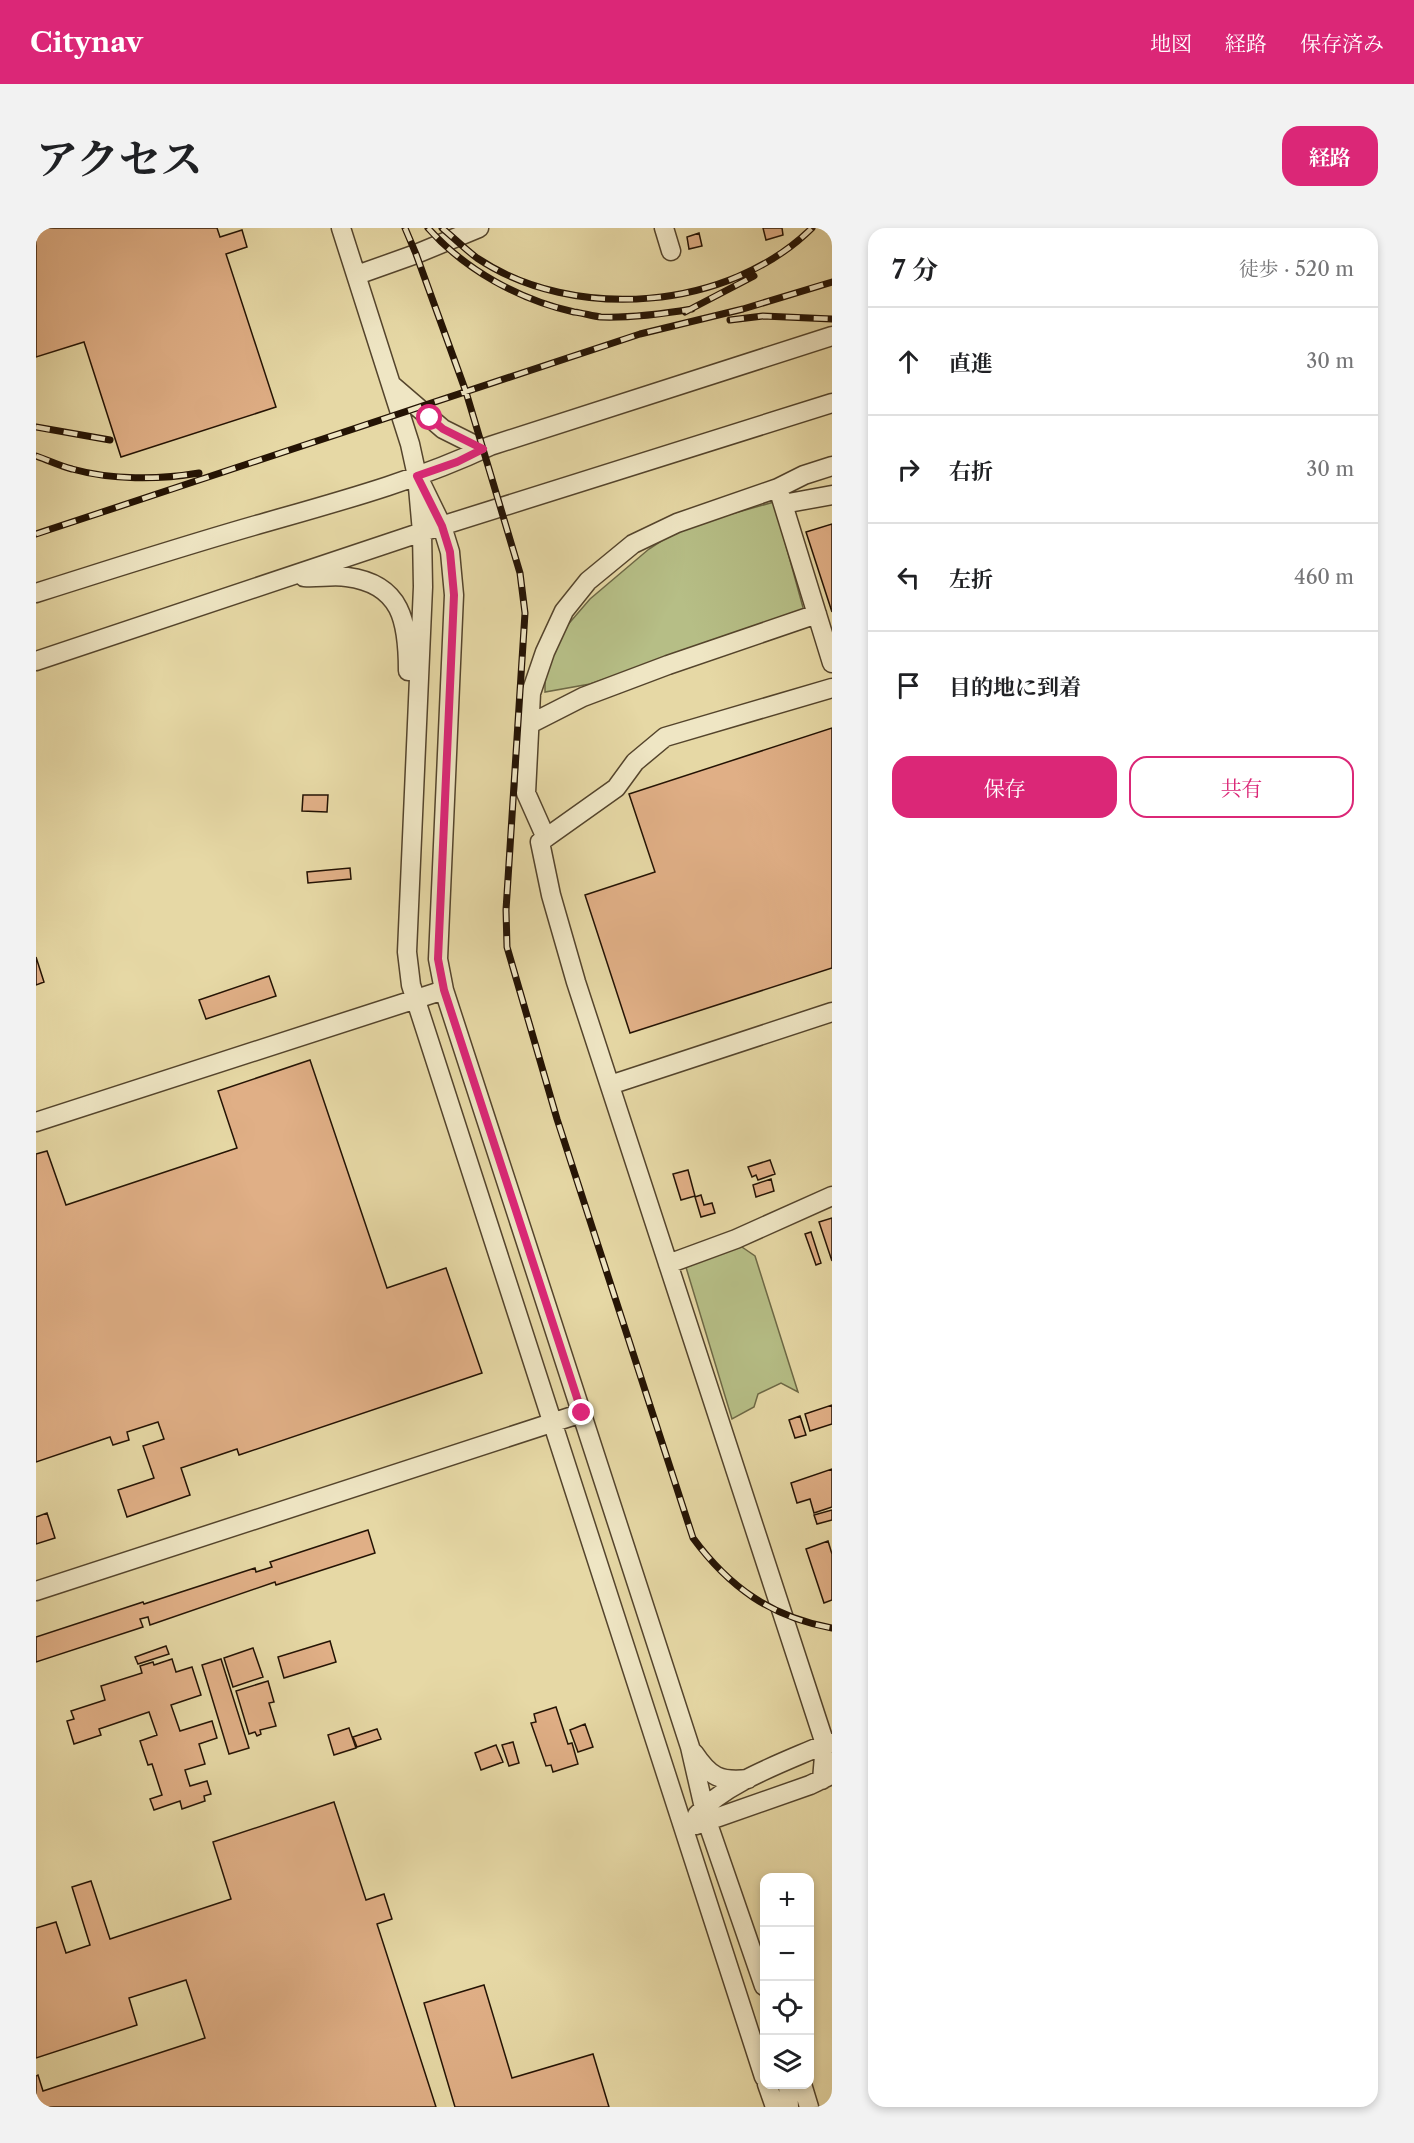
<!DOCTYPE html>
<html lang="ja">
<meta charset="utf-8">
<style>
:root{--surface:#fff;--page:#f2f2f2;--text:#202124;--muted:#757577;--line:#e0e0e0;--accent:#db2777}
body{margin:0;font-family:"Libre Caslon Text","Noto Serif JP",serif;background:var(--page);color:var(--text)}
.controls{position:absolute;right:18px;bottom:18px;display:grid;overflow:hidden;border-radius:12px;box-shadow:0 3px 9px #0003}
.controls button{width:54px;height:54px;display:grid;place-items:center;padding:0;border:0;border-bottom:2px solid var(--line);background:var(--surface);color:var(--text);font:30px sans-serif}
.stop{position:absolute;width:18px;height:18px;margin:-14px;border:4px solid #db2777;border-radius:50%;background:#fff}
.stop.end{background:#db2777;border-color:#fff;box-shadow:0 2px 6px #0008}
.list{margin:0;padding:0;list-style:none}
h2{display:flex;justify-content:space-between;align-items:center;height:78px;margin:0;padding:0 24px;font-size:26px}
h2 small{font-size:20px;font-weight:400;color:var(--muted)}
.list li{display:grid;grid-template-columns:39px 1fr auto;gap:18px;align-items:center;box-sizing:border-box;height:108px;padding:0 24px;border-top:2px solid var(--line)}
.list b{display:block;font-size:22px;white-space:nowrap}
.list em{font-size:20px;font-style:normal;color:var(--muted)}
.actions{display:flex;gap:12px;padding:18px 24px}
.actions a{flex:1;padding:14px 0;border:2px solid var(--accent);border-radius:18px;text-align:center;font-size:21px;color:var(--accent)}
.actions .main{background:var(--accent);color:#fff}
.icon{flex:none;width:33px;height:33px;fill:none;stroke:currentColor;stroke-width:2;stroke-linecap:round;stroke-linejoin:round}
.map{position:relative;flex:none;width:796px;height:1879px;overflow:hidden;border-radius:18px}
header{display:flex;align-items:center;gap:36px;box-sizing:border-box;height:84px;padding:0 30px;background:var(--accent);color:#fff}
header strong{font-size:28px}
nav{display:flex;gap:33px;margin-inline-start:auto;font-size:21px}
.intro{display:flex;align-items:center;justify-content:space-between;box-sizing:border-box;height:144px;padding:0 36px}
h1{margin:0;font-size:42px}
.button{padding:15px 27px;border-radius:18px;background:var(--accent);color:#fff;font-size:21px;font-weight:700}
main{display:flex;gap:36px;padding:0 36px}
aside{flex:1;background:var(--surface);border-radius:18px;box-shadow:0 3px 9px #0003}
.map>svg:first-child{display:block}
.green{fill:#b6be86;stroke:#6d6845;stroke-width:1.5}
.building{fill:#e0af86;stroke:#241304;stroke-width:1.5}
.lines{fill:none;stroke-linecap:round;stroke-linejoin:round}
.minor-casing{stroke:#54442c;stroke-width:21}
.minor{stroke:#efe6c4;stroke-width:18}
.rail-casing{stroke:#241304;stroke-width:7}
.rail{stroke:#efe6c4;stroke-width:4.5;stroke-dasharray:14;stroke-linecap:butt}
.route{stroke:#db2777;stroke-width:8}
</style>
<header>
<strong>Citynav</strong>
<nav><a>地図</a><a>経路</a><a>保存済み</a></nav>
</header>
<div class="intro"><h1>アクセス</h1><a class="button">経路</a></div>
<main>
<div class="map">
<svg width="796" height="1879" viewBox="0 0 796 1879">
<rect width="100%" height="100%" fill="#e6d8a5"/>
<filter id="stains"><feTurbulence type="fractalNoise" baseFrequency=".00333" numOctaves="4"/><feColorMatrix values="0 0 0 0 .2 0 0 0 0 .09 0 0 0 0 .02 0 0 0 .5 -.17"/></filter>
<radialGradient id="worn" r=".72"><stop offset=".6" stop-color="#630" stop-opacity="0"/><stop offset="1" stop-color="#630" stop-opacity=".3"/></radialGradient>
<path class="green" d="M738,274L768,383L554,456L509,464V435L529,400L554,371L613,321L645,300Z
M703,1017L719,1028L762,1164L745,1155L722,1166L718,1179L696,1191L649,1036Z"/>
<path class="building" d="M0,0H181L184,9L206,2L211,19L190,26L240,179L85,229L48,114L0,129Z
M727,0H746L747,7L730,12Z
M663,5L666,18L653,21L651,9Z
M796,296V384L770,304Z
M796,500V740L594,805L549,667L619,644L593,566Z
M267,567H292L291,584L266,583Z
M314,640L315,651L272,655L271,644Z
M0,729L8,754L0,757Z
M233,748L240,768L170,791L163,772Z
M274,832L351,1060L410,1040L446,1145L203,1227L201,1221L145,1240L154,1267L91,1289L82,1262L118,1250L107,1218L128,1211L122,1194L91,1204L93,1212L77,1217L74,1209L0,1234V926L11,923L30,977L201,920L182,863Z
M734,932L739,946L722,952L720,947L716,949L712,939Z
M652,942L659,968L645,972L637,946Z
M735,951L738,963L720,969L717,957Z
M665,967L668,977L676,975L679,985L665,989L659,969Z
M796,990V1033L783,994Z
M775,1004L785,1035L780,1037L769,1006Z
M796,1177V1196L774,1203L769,1186Z
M764,1188L770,1207L759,1210L753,1192Z
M796,1241V1279L778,1285L774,1271L761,1275L755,1255Z
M796,1282V1292L781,1296L778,1287Z
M11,1285L19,1310L0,1316V1289Z
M332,1302L339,1325L240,1357L239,1354L114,1397L112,1389L104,1391L107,1399L0,1434V1409L107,1374L108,1376L219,1340L220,1344L236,1339L234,1334Z
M792,1313L796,1326V1372L788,1375L770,1321Z
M294,1413L300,1434L248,1450L242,1429Z
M130,1418L133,1426L102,1436L99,1429Z
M217,1420L227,1449L197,1459L188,1430Z
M136,1431L140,1444L156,1439L165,1467L135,1477L144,1503L176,1493L181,1510L163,1516L169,1536L149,1542L154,1558L171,1553L175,1566L168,1568L169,1573L146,1581L144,1573L118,1582L114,1571L126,1567L116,1536L112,1537L104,1513L121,1507L113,1484L63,1501L65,1507L38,1516L31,1493L38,1491L35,1483L69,1472L65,1458L106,1445L104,1438L117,1434L118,1437Z
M185,1431L213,1520L193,1526L166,1437Z
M232,1453L238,1474L233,1475L240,1498L224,1502L225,1506L221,1508L219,1504L213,1506L200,1463Z
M520,1479L532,1516L536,1515L542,1536L517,1544L515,1537L510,1538L495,1495L500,1494L498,1486Z
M549,1496L557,1519L542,1524L534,1502Z
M313,1500L320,1520L298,1527L292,1507Z
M341,1501L345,1511L321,1519L317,1509Z
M477,1514L483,1535L473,1538L466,1517Z
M460,1517L467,1534L445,1542L439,1525Z
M298,1574L330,1672L348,1666L356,1691L341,1696L400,1879H0V1848L2,1847L7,1863L169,1810L150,1752L93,1770L101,1797L0,1830V1700L20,1694L30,1725L54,1717L36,1659L55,1653L74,1711L195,1671L177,1614Z
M448,1757L476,1850L557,1826L573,1879H419L388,1775Z"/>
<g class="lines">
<defs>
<path id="minor" d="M305,0L374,216L381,248L386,304L387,359L371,724L375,757L728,1849
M628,0L635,23
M321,47L380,26L443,0
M357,158L407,201L447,221
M386,257L406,298L414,324L418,367L402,731L408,762L654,1519L671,1593L728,1758
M742,260L796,435
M747,276L796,267
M268,349C282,350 297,347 311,349C366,356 372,394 372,443
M0,365C72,342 144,319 217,298C297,275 378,254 454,218L796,108
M0,433L386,304L796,175
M494,496L547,469L632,437L781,386
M510,610L490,565L495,465L509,424L528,383L552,353L597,316L641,295L742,260L768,247L796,238
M574,857L796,784
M0,894L408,762
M632,1036L700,1011L796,968
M0,1363L546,1185
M658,1525C674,1549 684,1554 712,1551
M786,1552L789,1516L540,754L515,667L504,614L580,560L599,534L629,509L796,460
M661,1587C690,1554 749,1534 789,1516L796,1515
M660,1597L774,1557L795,1547
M731,1856L739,1879
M752,1856L753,1879
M766,1856L773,1879"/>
</defs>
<use href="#minor" class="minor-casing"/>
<use href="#minor" class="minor"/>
<defs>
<path id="rail" d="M369,0L380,26L430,164L484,345L489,385L470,682L471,719L521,891L657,1310C693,1359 735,1389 796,1400
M392,0C429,42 484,72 538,84C547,85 556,88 565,89C595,90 626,86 656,81
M406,0C418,10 429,21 441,30C538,95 693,82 776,0
M649,84L718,48
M694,92L727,88L796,91
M0,199L74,212
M0,228C12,232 24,238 36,241C76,252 122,252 163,245
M0,306L604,106L707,81L796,54"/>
</defs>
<use href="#rail" class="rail-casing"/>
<use href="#rail" class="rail"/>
</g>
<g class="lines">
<path class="route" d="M394,190L407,201L447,221L421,234L381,248L406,298L414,324L418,367L402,731L408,762L546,1185"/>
</g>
<rect width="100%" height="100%" filter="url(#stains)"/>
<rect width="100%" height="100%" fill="url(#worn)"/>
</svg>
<div class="controls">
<button>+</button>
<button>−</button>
<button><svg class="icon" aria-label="locate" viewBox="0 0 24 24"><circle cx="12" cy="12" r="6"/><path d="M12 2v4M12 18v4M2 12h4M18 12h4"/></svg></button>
<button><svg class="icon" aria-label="layers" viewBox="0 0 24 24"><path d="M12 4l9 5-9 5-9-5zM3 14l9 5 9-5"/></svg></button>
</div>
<div class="stop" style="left:394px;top:190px"></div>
<div class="stop end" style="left:546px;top:1185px"></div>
</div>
<aside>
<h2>7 分<small>徒歩 · 520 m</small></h2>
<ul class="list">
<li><svg class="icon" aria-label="ahead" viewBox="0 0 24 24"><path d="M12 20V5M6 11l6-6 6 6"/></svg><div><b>直進</b></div><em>30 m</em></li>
<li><svg class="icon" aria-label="right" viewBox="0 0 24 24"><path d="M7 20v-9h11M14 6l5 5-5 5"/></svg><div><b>右折</b></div><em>30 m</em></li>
<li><svg class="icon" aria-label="left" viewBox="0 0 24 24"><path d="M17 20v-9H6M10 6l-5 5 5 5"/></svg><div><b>左折</b></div><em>460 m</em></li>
<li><svg class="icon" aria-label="arrive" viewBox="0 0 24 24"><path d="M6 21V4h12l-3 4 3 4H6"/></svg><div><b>目的地に到着</b></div></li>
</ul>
<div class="actions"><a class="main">保存</a><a>共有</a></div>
</aside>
</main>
